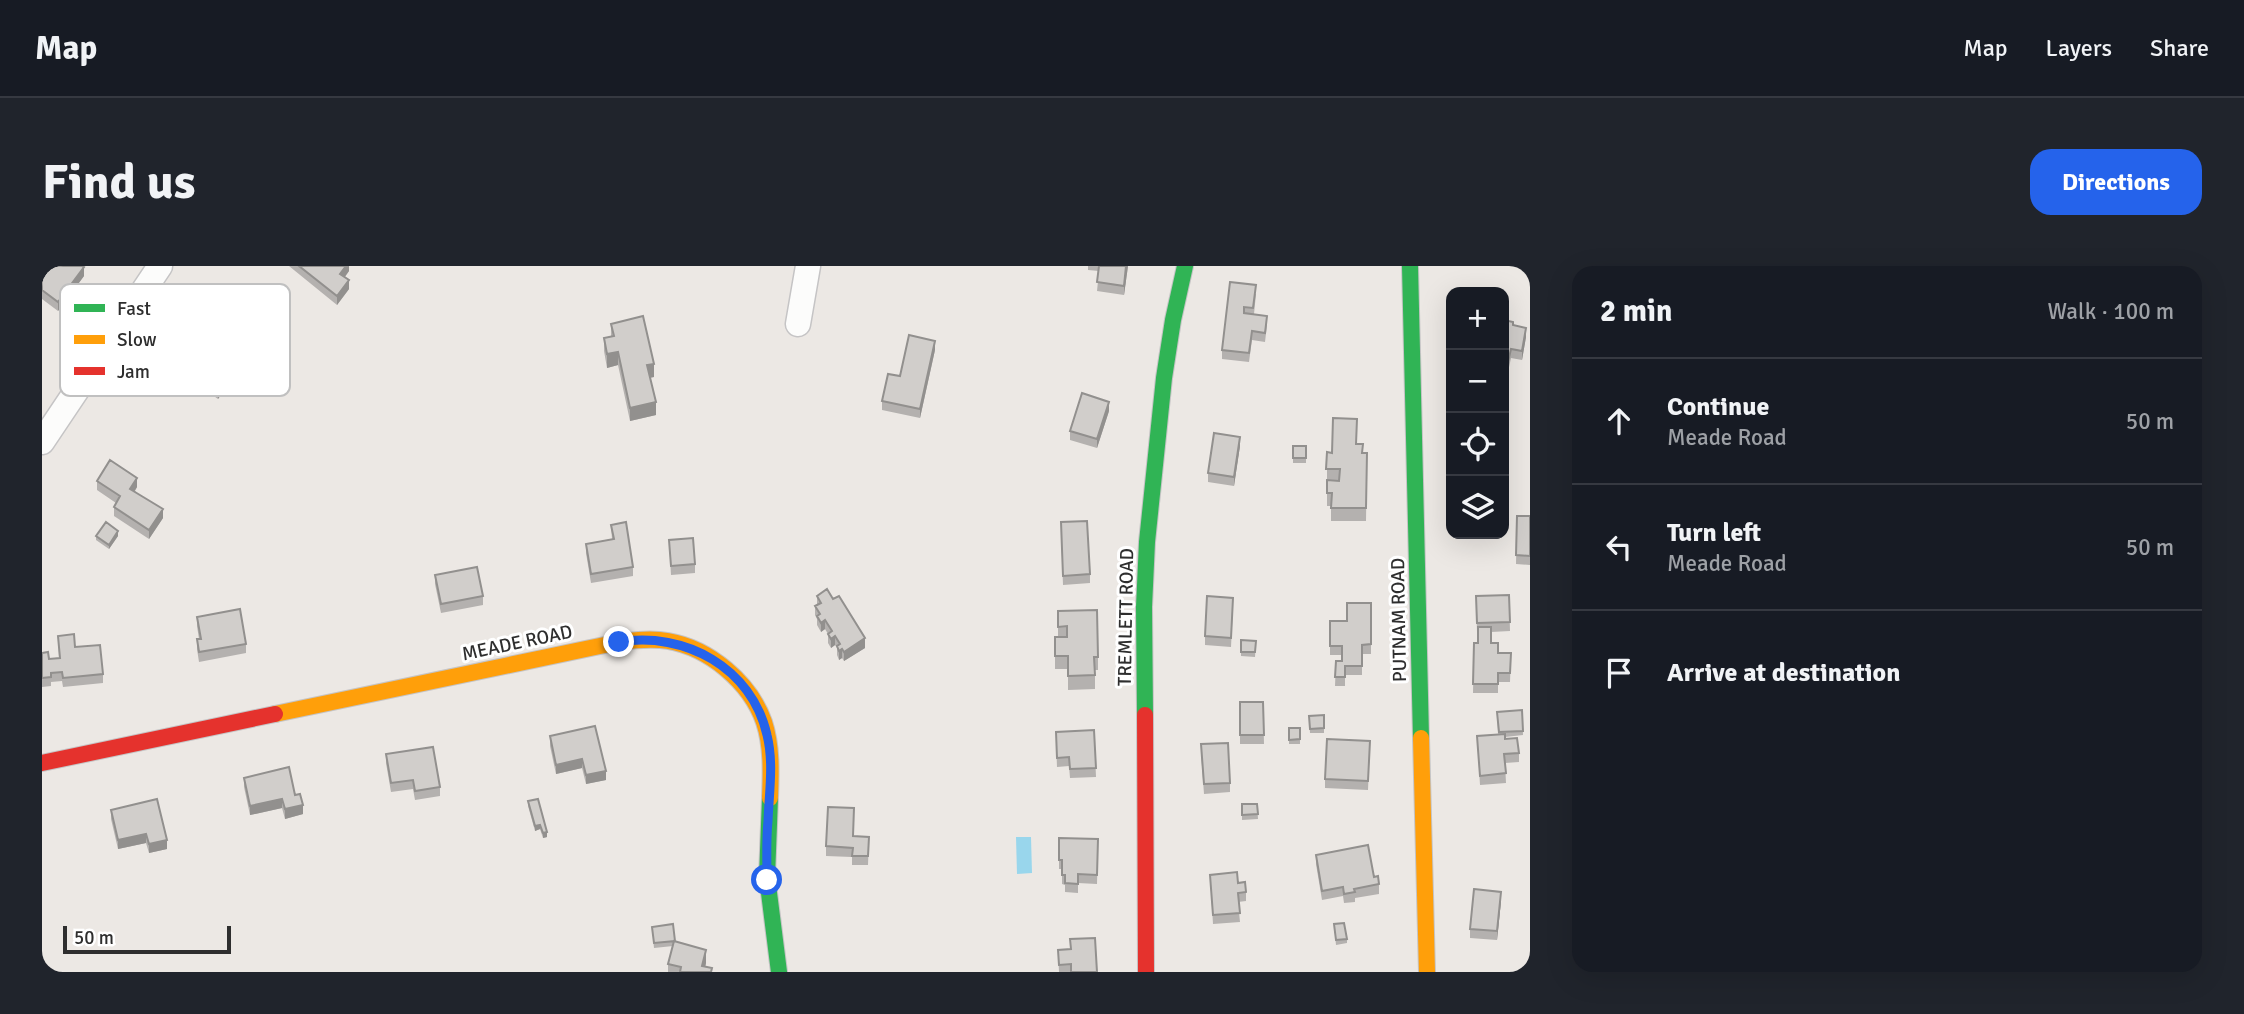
<!DOCTYPE html>
<meta charset="utf-8">
<style>
:root{--surface:#171b24;--page:#20242c;--text:#f1f3f6;--muted:#9ea1a6;--line:#363941;--accent:#2563eb}
body{margin:0;font-family:Signika,sans-serif;background:var(--page);color:var(--text)}
.controls{position:absolute;right:21px;top:21px;display:grid;overflow:hidden;border-radius:14px;box-shadow:0 7px 28px #0002}
.controls button{width:63px;height:63px;display:grid;place-items:center;padding:0;border:0;border-bottom:2px solid var(--line);background:var(--surface);color:var(--text);font:35px sans-serif}
.scale{position:absolute;left:21px;bottom:18px;width:168px;box-sizing:border-box;padding-left:7px;border:4px solid #2e2e2e;border-top:0;font-size:19px;line-height:24px;white-space:nowrap;color:#2e2e2e;-webkit-text-stroke:5px #fff;paint-order:stroke}
.stop{position:absolute;width:21px;height:21px;margin:-16px;border:5px solid #2563eb;border-radius:50%;background:#fff}
.stop.end{background:#2563eb;border-color:#fff;box-shadow:0 2px 7px #0008}
.list{margin:0;padding:0;list-style:none}
h2{display:flex;justify-content:space-between;align-items:center;height:91px;margin:0;padding:0 28px;font-size:30px}
h2 small{font-size:23px;font-weight:400;color:var(--muted)}
.list li{display:grid;grid-template-columns:46px 1fr auto;gap:21px;align-items:center;box-sizing:border-box;height:126px;padding:0 28px;border-top:2px solid var(--line)}
.list b{display:block;font-size:26px;white-space:nowrap}
.list p{margin:0;font-size:23px;white-space:nowrap;color:var(--muted)}
.list em{font-size:23px;font-style:normal;color:var(--muted)}
.icon{flex:none;width:38px;height:38px;fill:none;stroke:currentColor;stroke-width:2;stroke-linecap:round;stroke-linejoin:round}
.map{position:relative;flex:none;width:1488px;height:706px;overflow:hidden;border-radius:21px}
header{display:flex;align-items:center;gap:42px;box-sizing:border-box;height:98px;padding:0 35px;background:var(--surface);border-bottom:2px solid var(--line)}
header strong{font-size:33px}
nav{display:flex;gap:38px;margin-inline-start:auto;font-size:24px}
.intro{display:flex;align-items:center;justify-content:space-between;box-sizing:border-box;height:168px;padding:0 42px}
h1{margin:0;font-size:49px}
.button{padding:18px 32px;border-radius:21px;background:var(--accent);color:#fff;font-size:24px;font-weight:700}
main{display:flex;gap:42px;padding:0 42px}
aside{flex:1;background:var(--surface);border-radius:21px;box-shadow:0 7px 28px #0002}
.map>svg:first-child{display:block}
.water{fill:#99d6ec}
.lines{fill:none;stroke-linecap:round;stroke-linejoin:round}
.street-casing{stroke:#c5c4c5;stroke-width:27}
.fast-casing{stroke:#c5c4c5;stroke-width:18}
.slow-casing{stroke:#c5c4c5;stroke-width:18}
.jam-casing{stroke:#c5c4c5;stroke-width:18}
.street{stroke:#fcfcfb;stroke-width:24}
.fast{stroke:#30b455;stroke-width:16}
.slow{stroke:#ff9f0a;stroke-width:16}
.jam{stroke:#e5322d;stroke-width:16}
.wall{fill:#b4b1af}
.shaded-wall{fill:#92908e}
.building{fill:#d1cecb;stroke:#92908e;stroke-width:2}
.route{stroke:#2563eb;stroke-width:9}
.labels{text-anchor:middle;stroke-width:6;stroke-linejoin:round;paint-order:stroke}
.street-label{font-size:19px;fill:#2e2e2e;stroke:#fff}
.key{fill:#fff;stroke:#c0c0c0;stroke-width:2}
.key-label{font-size:19px;fill:#2e2e2e}
</style>
<header>
<strong>Map</strong>
<nav><a>Map</a><a>Layers</a><a>Share</a></nav>
</header>
<div class="intro"><h1>Find us</h1><a class="button">Directions</a></div>
<main>
<div class="map">
<svg width="1488" height="706" viewBox="0 0 1488 706">
<rect width="100%" height="100%" fill="#ece8e4"/>
<path class="water" d="M974,571H989L990,607L975,608Z"/>
<g class="lines">
<defs>
<path id="street" d="M756,58L766,0
M0,176L118,0"/>
<path id="fast" d="M1368,0L1379,472
M1103,449L1102,341L1105,276L1122,112L1131,54L1143,0
M728,532L725,611L737,706"/>
<path id="slow" d="M233,448L577,376C593,374 610,372 626,375C667,382 708,416 722,456C730,480 729,507 728,532
M1379,472L1385,706"/>
<path id="jam" d="M1103,449L1104,706
M0,497L233,448"/>
</defs>
<use href="#street" class="street-casing"/>
<use href="#fast" class="fast-casing"/>
<use href="#slow" class="slow-casing"/>
<use href="#jam" class="jam-casing"/>
<use href="#street" class="street"/>
<use href="#fast" class="fast"/>
<use href="#slow" class="slow"/>
<use href="#jam" class="jam"/>
</g>
<path class="wall" d="M247,0H307V5L303,11L307,23L295,39Z
M1046,0H1086L1082,29L1055,25L1057,5L1046,4Z
M0,10H42L16,45L0,33Z
M1188,16L1214,28L1212,48L1225,59L1223,76L1210,74L1207,96L1180,93V84Z
M1462,54L1471,59L1484,71L1480,94L1469,92L1466,106L1462,105Z
M569,58L612,111L608,112L614,149L588,155L576,99L565,102L562,85V72L569,71Z
M893,84L878,152L840,144V135L858,110Z
M197,86L187,100L191,112L176,133L143,109V100Z
M1067,145L1055,182L1028,174V165Z
M1462,164L1465,174L1464,183H1462Z
M1315,178L1321,187H1325L1324,255H1289V240H1285V186L1290,187Z
M1198,180L1192,220L1166,216V207Z
M1251,180H1264V197H1251Z
M55,215L95,221L93,225L121,252L107,273L72,250V241L74,237L55,224Z
M1475,250H1488V299L1474,298Z
M569,259L591,301V310L549,317L544,287V278L570,273Z
M1019,265L1048,308V317L1021,319Z
M54,270H76L67,283L54,274Z
M627,274L653,298V307L629,309Z
M393,309L441,330V339L399,347L393,318Z
M1467,329L1468,365L1449,366V377L1456,387H1469L1468,416H1456V427H1431L1432,377H1436V366H1435L1434,330Z
M775,330L823,382L802,395L800,392L797,394L795,389V382L793,379L789,382L786,377V368L783,363L779,366L775,359V353L773,349V340L775,339Z
M1329,337V388H1320V409H1303V420H1293L1294,395H1300V389H1288V355H1305Z
M1191,341L1189,381L1163,379V370Z
M1016,345L1056,391V404H1053V423L1026,424V403H1013V371H1016Z
M155,351L204,378V387L157,396L155,383V373H157L155,360Z
M16,370L33,381L61,408V417L21,421L20,415L9,416V420L0,421V387L7,393L17,392Z
M1199,374L1214,375L1213,391L1199,390Z
M1198,436H1221L1222,478H1198Z
M1480,444L1481,469L1463,471V473L1477,487V496L1463,497L1464,517L1438,519L1435,470L1456,468L1455,446Z
M1282,449V467H1268L1267,450Z
M553,460L564,514L544,518L540,502L514,508L508,480V470Z
M1247,462H1258V478H1247Z
M1052,464L1054,511L1028,512L1027,500L1015,501L1014,475Z
M1328,475L1326,524L1283,522V513Z
M1159,487L1188,517V526L1162,528Z
M344,488L398,521V530L373,534L371,523L349,526L344,497Z
M202,512L253,529L261,548L243,553L240,542L208,549L202,521Z
M486,535L505,571L501,572L498,563L493,565L486,540Z
M1200,538H1215L1216,553L1200,554Z
M69,544L125,583L107,587L104,577L76,583L69,553Z
M812,570L827,571L826,599H810V591L784,590V580Z
M1017,572L1056,573L1055,618L1036,617V627L1023,626V619L1020,618V603H1017Z
M1274,589L1332,611L1337,618V628L1313,632V636L1302,637L1301,630L1280,634L1274,598Z
M1168,609L1196,617L1204,626V635L1196,636L1198,656L1171,658Z
M1459,635L1455,674L1428,672V663Z
M1292,658L1305,673V677L1294,679Z
M610,661L664,697L663,701L670,706H626V698L631,680L612,682Z
M1028,683L1055,706H1017L1016,684Z"/>
<path class="shaded-wall" d="M304,0H307V5L298,17V8Z
M1084,0H1086L1082,29V20Z
M42,1V10L16,45V36Z
M307,14V23L295,39V30Z
M1484,62V71L1480,94V85Z
M893,75V84L878,152V143Z
M197,77V86L182,106V97Z
M576,86V99L565,102V88Z
M612,98V111L605,112V99Z
M191,103V112L176,133V124Z
M614,136V149L588,155V142Z
M1067,136V145L1055,182V173Z
M1198,171V180L1192,220V211Z
M95,212V221L88,232V223Z
M121,243V252L107,273V264Z
M76,265V270L67,283V279Z
M783,354V363L779,366V357Z
M793,370V379L789,382V373Z
M823,372V382L802,395V386Z
M800,383V392L797,394V385Z
M540,493V502L514,508V499Z
M564,505V514L544,518V509Z
M240,533V542L208,549V540Z
M261,539V548L243,553V543Z
M498,559V563L493,565V560Z
M505,566V571L501,572V567Z
M104,568V577L76,583V574Z
M125,574V583L107,587V578Z
M1459,626V635L1455,674V665Z
M664,684V697L662,706L660,700Z"/>
<path class="building" d="M7,0H40L42,1L16,36L0,24V10Z
M257,0H304L298,8L307,14L295,30Z
M1057,0H1084L1082,20L1055,16Z
M1188,16L1214,19L1211,42L1202,41V47L1225,50L1223,67L1210,65L1207,87L1180,84Z
M601,50L612,98L605,99L614,136L588,142L576,86L565,88L562,72L572,70L569,58Z
M1462,54L1471,56V59L1484,62L1480,85L1469,83L1466,96H1462Z
M867,69L893,75L878,143L840,135L846,108L858,110Z
M1040,127L1067,136L1055,173L1028,165Z
M1291,152L1315,153L1314,178H1321L1320,187H1325L1324,242H1289L1290,227H1285V214L1297,215L1298,203H1284L1285,186L1290,187Z
M1462,164L1465,165L1464,174H1462Z
M1172,167L1198,171L1192,211L1166,207Z
M1251,180H1264V192H1251Z
M68,194L95,212L88,223L121,243L107,264L72,241L78,230L55,215Z
M1475,250H1488V290L1474,289Z
M1045,255L1048,308L1021,310L1019,256Z
M64,256L76,265L67,279L54,270Z
M584,256L591,301L549,308L544,278L572,273L569,259Z
M651,272L653,298L629,300L627,274Z
M435,301L441,330L399,338L393,309Z
M785,323L791,333L797,330L823,372L802,386L800,383L797,385L795,380L798,378L793,370L789,373L786,368L790,365L783,354L779,357L775,350L778,348L773,340L779,337L775,330Z
M1467,329L1468,356L1435,357L1434,330Z
M1165,330L1191,332L1189,372L1163,370Z
M1305,337H1329V378L1320,379V400H1303V411H1293L1294,395H1300V380H1288V355H1305Z
M198,343L204,378L157,386L155,373H159L155,351Z
M1055,344L1056,391H1052L1053,409L1026,410V390H1013V371H1025V360L1016,361V345Z
M1436,361H1449V377H1456V387H1469L1468,407H1456V418H1431L1432,377H1436Z
M32,368L33,381L58,379L61,408L21,412L20,406L9,407V411L0,412V387L6,386L7,393L18,392L16,370Z
M1199,374L1214,375L1213,386H1199Z
M1198,436H1221L1222,469H1198Z
M1480,444L1481,465L1457,466L1455,446Z
M1282,449V462L1268,463L1267,450Z
M553,460L564,505L544,509L540,493L514,499L508,470Z
M1247,462H1258V473L1247,474Z
M1052,464L1054,502L1028,503L1027,491L1015,492L1014,466Z
M1463,468V473L1475,472L1477,487L1462,488L1464,507L1438,510L1435,470Z
M1285,473L1328,475L1326,515L1283,513Z
M1186,477L1188,517L1162,518L1159,478Z
M391,481L398,521L373,525L371,514L349,517L344,488Z
M247,501L253,529L258,528L261,539L243,543L240,533L208,540L202,512Z
M115,533L125,574L107,578L104,568L76,574L69,544Z
M496,533L505,566L501,567L498,559L493,560L486,535Z
M1200,538H1215L1216,548L1200,549Z
M786,541L812,542L811,570L827,571L826,590H810L811,582L784,580Z
M1017,572L1056,573L1055,609L1036,608V618L1023,617V609H1020V594H1017Z
M1326,579L1332,611L1336,610L1337,618L1312,623L1313,626L1302,628L1301,621L1280,625L1274,589Z
M1195,606L1196,617L1203,616L1204,626L1196,627L1198,647L1171,649L1168,609Z
M1432,623L1459,626L1455,665L1428,663Z
M1302,657L1305,673L1294,674L1292,658Z
M631,658L633,675L612,677L610,661Z
M1053,672L1055,706H1029V698L1017,699L1016,684L1029,683L1028,673Z
M632,675L664,684L660,700L670,702L669,706H638L639,701L626,698Z"/>
<g class="lines">
<path class="route" d="M577,376C643,365 710,402 725,469C732,497 727,527 726,555C724,575 725,594 725,614"/>
</g>
<g class="labels">
<g class="street-label">
<text transform="translate(1083 351) rotate(-89)" y="7">TREMLETT ROAD</text>
<text transform="translate(1356 354) rotate(-91)" y="7">PUTNAM ROAD</text>
<text transform="translate(475 376) rotate(-12)" y="7">MEADE ROAD</text>
</g>
</g>
<rect x="18" y="18" width="230" height="112" rx="10" class="key"/>
<rect x="32" y="38" width="31" height="8" fill="#30b455"/>
<rect x="32" y="69" width="31" height="9" fill="#ff9f0a"/>
<rect x="32" y="101" width="31" height="8" fill="#e5322d"/>
<g class="key-label">
<text x="75" y="49">Fast</text>
<text x="75" y="80">Slow</text>
<text x="75" y="112">Jam</text>
</g>
</svg>
<div class="controls">
<button>+</button>
<button>−</button>
<button><svg class="icon" aria-label="locate" viewBox="0 0 24 24"><circle cx="12" cy="12" r="6"/><path d="M12 2v4M12 18v4M2 12h4M18 12h4"/></svg></button>
<button><svg class="icon" aria-label="layers" viewBox="0 0 24 24"><path d="M12 4l9 5-9 5-9-5zM3 14l9 5 9-5"/></svg></button>
</div>
<div class="scale">50 m</div>
<div class="stop" style="left:725px;top:614px"></div>
<div class="stop end" style="left:577px;top:376px"></div>
</div>
<aside>
<h2>2 min<small>Walk · 100 m</small></h2>
<ul class="list">
<li><svg class="icon" aria-label="ahead" viewBox="0 0 24 24"><path d="M12 20V5M6 11l6-6 6 6"/></svg><div><b>Continue</b><p>Meade Road</p></div><em>50 m</em></li>
<li><svg class="icon" aria-label="left" viewBox="0 0 24 24"><path d="M17 20v-9H6M10 6l-5 5 5 5"/></svg><div><b>Turn left</b><p>Meade Road</p></div><em>50 m</em></li>
<li><svg class="icon" aria-label="arrive" viewBox="0 0 24 24"><path d="M6 21V4h12l-3 4 3 4H6"/></svg><div><b>Arrive at destination</b></div></li>
</ul>
</aside>
</main>
